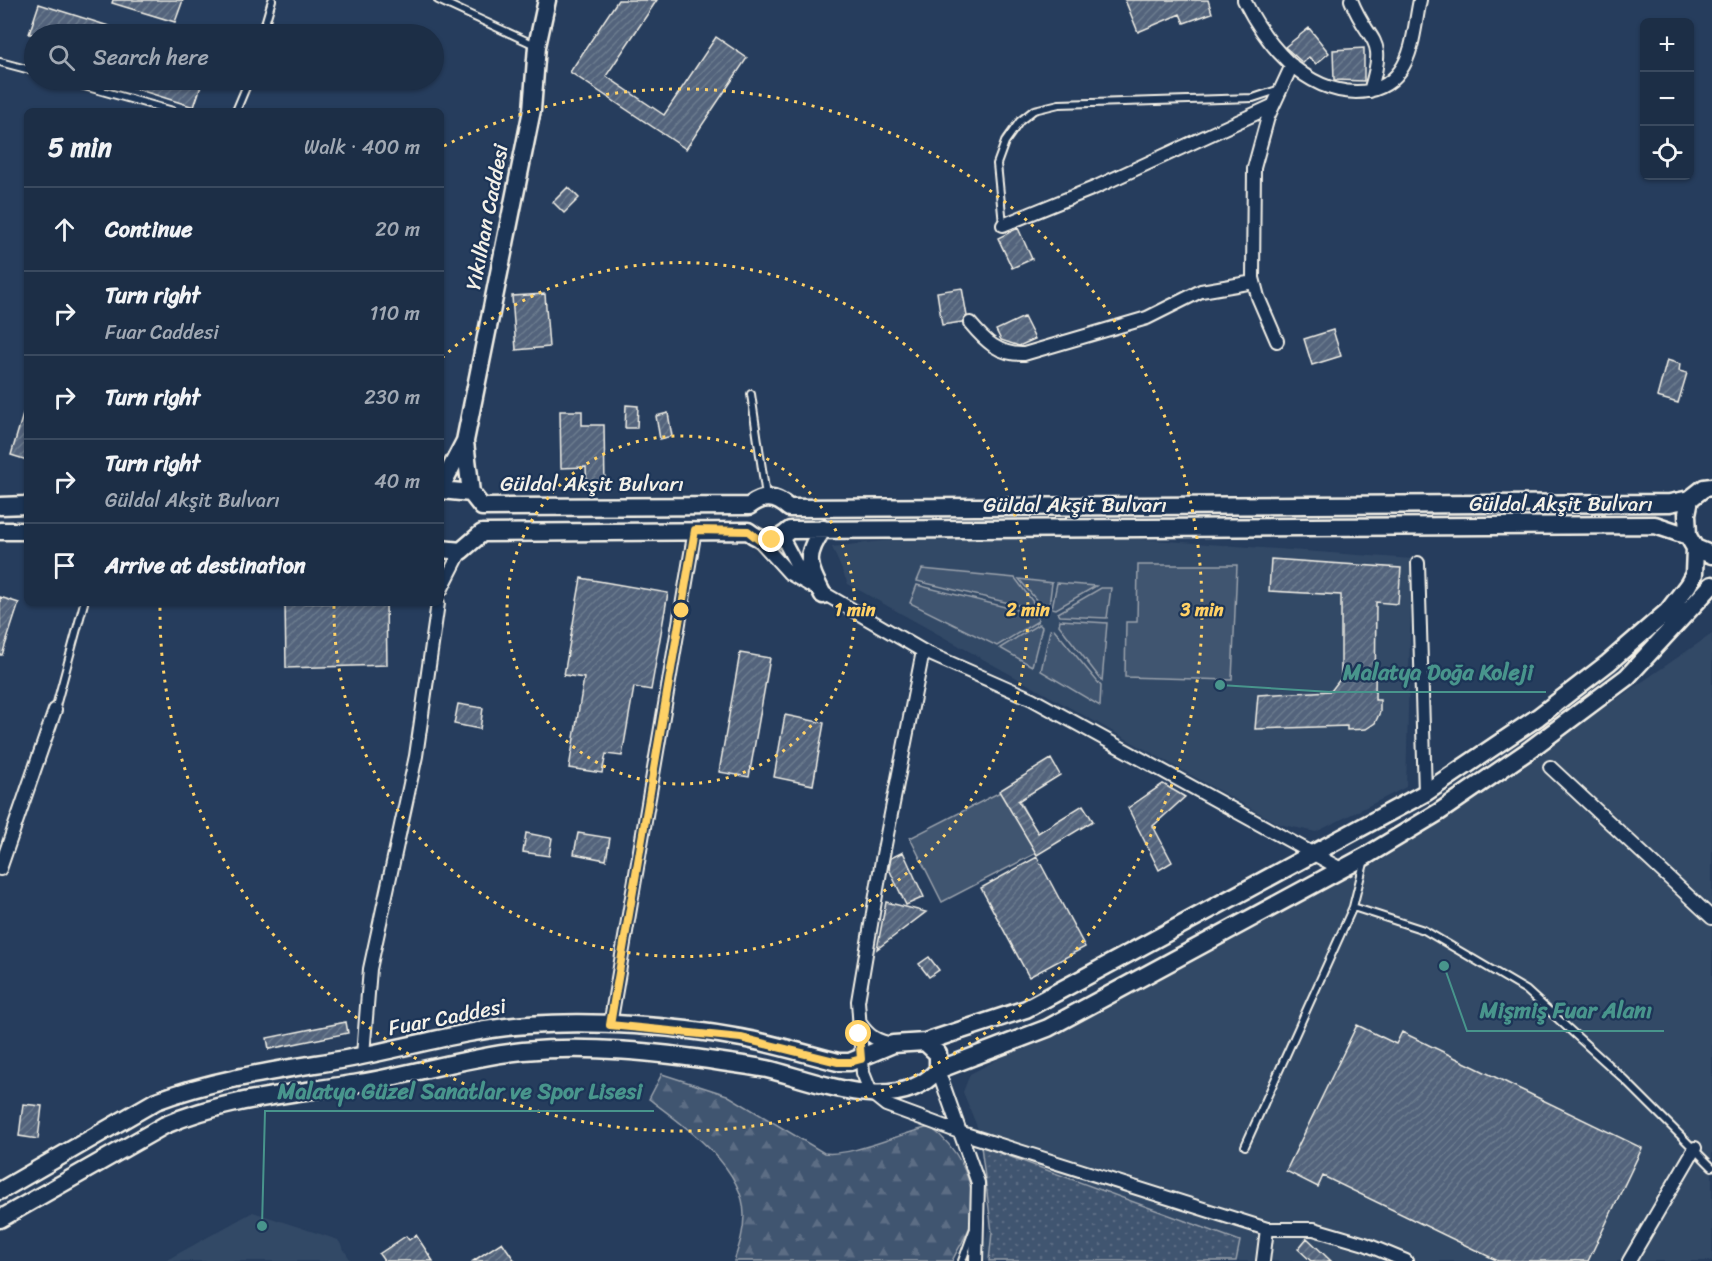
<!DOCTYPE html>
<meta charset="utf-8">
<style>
:root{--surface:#1c2e46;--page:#25364d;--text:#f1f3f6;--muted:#a0a8b3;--line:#3a4a5f}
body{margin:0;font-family:Sriracha,sans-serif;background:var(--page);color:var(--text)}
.controls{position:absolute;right:18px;top:18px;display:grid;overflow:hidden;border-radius:9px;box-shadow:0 2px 4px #0004}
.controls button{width:54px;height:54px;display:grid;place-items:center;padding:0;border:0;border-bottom:2px solid var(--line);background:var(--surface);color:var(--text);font:30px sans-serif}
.stop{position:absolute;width:18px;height:18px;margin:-14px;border:4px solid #ffd166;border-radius:50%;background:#fff}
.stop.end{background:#ffd166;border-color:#fff;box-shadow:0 2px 6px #0008}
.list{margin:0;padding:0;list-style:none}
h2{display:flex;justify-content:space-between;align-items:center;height:78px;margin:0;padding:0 24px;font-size:26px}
h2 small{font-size:20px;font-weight:400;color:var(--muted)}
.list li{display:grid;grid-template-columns:39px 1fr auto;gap:18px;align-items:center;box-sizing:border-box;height:84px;padding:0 24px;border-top:2px solid var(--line)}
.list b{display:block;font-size:22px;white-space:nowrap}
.list p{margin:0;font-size:20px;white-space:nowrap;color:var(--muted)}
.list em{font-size:20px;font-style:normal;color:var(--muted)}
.icon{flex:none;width:33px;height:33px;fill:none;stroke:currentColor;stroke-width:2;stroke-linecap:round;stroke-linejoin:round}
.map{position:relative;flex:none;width:1712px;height:1261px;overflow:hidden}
.search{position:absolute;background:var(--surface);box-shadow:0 2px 4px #0004;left:24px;top:24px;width:420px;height:66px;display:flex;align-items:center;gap:15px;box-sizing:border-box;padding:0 21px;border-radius:33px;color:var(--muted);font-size:22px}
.panel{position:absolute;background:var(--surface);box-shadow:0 2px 4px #0004;left:24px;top:108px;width:420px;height:498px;border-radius:9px}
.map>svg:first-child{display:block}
.built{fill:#334966}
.grass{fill:#40546f;stroke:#9aa2ac;stroke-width:1.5}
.forest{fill:url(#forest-firs);stroke:#9aa2ac;stroke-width:1.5}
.park{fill:url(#park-dots);stroke:#9aa2ac;stroke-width:1.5}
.building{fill:url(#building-hatch);stroke:#f4f1e8;stroke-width:1.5}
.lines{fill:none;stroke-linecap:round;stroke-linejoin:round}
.lane-casing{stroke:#f4f1e8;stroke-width:10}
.street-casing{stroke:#f4f1e8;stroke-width:16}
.secondary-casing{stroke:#f4f1e8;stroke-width:21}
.lane{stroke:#1d3557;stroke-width:6}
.street{stroke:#1d3557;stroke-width:12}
.secondary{stroke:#1d3557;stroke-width:16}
.route{stroke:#ffd166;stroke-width:8}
.ring{fill:none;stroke:#ffd166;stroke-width:3;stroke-dasharray:3 6}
.labels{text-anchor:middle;stroke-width:4.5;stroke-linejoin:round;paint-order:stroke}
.street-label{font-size:21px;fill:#f4f1e8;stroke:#1d3557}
.centre{fill:#ffd166;stroke:#1d3557;stroke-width:3}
.ring-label{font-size:18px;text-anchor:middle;font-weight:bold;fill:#ffd166;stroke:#1d3557;stroke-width:4.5;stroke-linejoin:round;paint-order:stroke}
.leader{fill:none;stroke:#48958c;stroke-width:2}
.callout-dot{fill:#48958c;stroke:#1d3557;stroke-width:2}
.callout-label{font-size:22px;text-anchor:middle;font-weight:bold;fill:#48958c;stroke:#1d3557;stroke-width:4.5;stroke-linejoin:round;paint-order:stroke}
</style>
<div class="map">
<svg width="1712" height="1261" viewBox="0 0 1712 1261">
<defs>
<pattern id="forest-firs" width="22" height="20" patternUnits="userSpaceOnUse" patternTransform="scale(1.5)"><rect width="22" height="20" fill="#40546f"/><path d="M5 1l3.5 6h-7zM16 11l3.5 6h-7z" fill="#5c6d84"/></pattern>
<pattern id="park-dots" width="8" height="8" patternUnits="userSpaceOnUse" patternTransform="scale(1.5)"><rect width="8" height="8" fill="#40546f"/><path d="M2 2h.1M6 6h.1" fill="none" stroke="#5c6d84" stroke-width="1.8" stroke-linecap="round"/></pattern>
<pattern id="building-hatch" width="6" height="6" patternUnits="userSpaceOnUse" patternTransform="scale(1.5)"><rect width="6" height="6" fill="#52647b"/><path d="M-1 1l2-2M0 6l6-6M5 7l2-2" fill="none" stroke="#6c7b8e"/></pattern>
</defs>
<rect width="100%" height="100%" fill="#263d5d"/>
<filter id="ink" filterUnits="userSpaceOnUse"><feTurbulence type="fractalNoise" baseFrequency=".0167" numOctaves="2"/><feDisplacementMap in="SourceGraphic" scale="12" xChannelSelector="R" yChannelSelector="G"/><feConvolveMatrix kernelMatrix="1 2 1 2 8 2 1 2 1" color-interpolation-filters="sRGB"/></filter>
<g filter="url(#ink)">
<path class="built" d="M991,528L1412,559L1406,787L1316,832L1279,824L848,584L832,547Z
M1712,634V1261H981L999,1181L963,1092L970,1074L1383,859Z
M253,1212L338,1240L351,1261H165Z"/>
<path class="grass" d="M1138,565H1237L1232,680L1125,677L1126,622H1137Z
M922,569L1015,578L1039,610L917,581Z
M1019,579L1052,583L1049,606L1042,607Z
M1057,583L1096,586L1056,609L1052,608Z
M917,585L1037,615L1038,621L997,646L910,603Z
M1101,588H1111L1107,618L1060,616L1058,613Z
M1060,620L1107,623L1102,681L1059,625Z
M1039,624L1042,627L1032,666L1000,648Z
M1054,629L1101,686L1100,706L1041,671L1050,630Z
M1012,786L1044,849L942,902L910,838Z"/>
<path class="forest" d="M662,1074L727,1095L824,1153C850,1157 901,1133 930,1127C957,1147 975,1179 973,1215C972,1229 958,1248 952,1261H734C739,1246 744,1232 744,1215C744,1167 684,1125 649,1099Z"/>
<path class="park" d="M981,1146L1240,1241L1236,1261H989L992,1232Z"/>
<path class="building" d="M113,0H183L175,22L112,3Z
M618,0H657L606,76L664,115L716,37L747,58L686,149L570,72Z
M1125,0H1208L1212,13L1184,23L1180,14L1138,32Z
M39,4L128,32V34H29Z
M1309,28L1329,53L1316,64L1309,57L1303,63L1285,47Z
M1364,48V81L1334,80L1333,50Z
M114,80H203L194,107L114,82Z
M568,187L579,198L564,213L553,202Z
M1018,228L1032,259L1012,268L998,238Z
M962,288L967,316L962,322L942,325L937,292Z
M545,294L549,347L516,350L512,296Z
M1024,317L1035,339L1019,346L1001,340L996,330Z
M1333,330L1341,356L1312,365L1304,339Z
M1667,360L1680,364L1679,371L1687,373L1678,403L1657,397Z
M626,405L638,406L637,428H625Z
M24,411H27V460L11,455Z
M560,411H582V425H604L605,488L587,489L586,467L561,468Z
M668,413L672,436L660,439L656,416Z
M1271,559L1401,568L1398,604L1376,602L1375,700H1380V712L1375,723L1366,729L1347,730V726L1255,729L1258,695L1331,691L1341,678V595L1269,591Z
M581,578L668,593L651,690L634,687L622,756L606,754L602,773L569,768L584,678L564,675Z
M0,597L19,603L2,655H0Z
M285,603H386L387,665L286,668Z
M740,653L770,658L749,777L719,772Z
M458,704L483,708L480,729L454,724Z
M785,715L824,723L813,785L774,777Z
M1051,759L1060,775L1018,801L1038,833L1083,805L1093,821L1037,855L999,791Z
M1163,784L1185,797L1153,826L1172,862L1159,870L1128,808Z
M526,833L552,838L549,856L523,852Z
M578,833L610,838L606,860L574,854Z
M903,852L924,897L906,905L889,869L891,858Z
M1037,857L1085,947L1029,977L981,888Z
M886,902L926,912L877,949Z
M929,957L939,970L929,977L919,964Z
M346,1022L348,1033L269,1049L267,1038Z
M1357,1025L1396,1044L1402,1032L1642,1148L1588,1261H1498L1323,1176L1318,1187L1286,1171Z
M23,1104L42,1106L38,1139L19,1136Z
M416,1235L433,1261H384L379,1254L406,1236L409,1240Z
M1307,1238L1331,1261H1311L1298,1249Z
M502,1242L515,1261H473Z"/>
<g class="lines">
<defs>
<path id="lane" d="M438,0L535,45
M262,34L272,0
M0,62L34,71
M63,80L173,111
M236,111L249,80
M1003,224L997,164L1005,142L1020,121L1034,110L1059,104L1253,98L1280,89
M751,394L766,496
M55,710L84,603
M1353,907L1424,930L1526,990L1625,1080L1712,1167
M1245,1146L1353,907L1365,859
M962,1261L973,1231"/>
<path id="street" d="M1244,0C1266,44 1303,91 1356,92C1374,92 1389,86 1400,71C1414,52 1415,22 1420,0
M1351,0C1369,46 1388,34 1370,91
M1003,225L1094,188L1272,106
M970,323C985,341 999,355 1024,354L1147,318L1201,291L1254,282
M1277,341L1258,297L1253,278L1254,168L1268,117L1292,65
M782,537L805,581
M759,540L789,573L923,651L1032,699L1341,869
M1418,563L1425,793
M441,590L461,551
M923,651L882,860L858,1001L863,1073L871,1093L886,1105L962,1133L1267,1229H1314L1365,1244L1406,1261
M1550,767L1712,918
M0,869L55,710
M860,1023C869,1037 877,1041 893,1044
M610,1025L695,530
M363,1055L370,969L416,756L438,603
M938,1070L978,1183L976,1261
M1263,1261L1267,1229
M1629,1261L1695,1148"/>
<path id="secondary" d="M465,442L471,493
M441,487L465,441L532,110L537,46L547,0
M441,490L471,493L482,507L749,506C764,495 775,496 789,508L1670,503L1690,499L1704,488L1712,487
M0,506L27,505
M823,529C803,557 808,566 823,595
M0,531H27
M1688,536L1687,514L1690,499
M441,549L461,551L482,533L748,531C763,543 776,543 790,530L1655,525L1688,536L1695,548L1712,555
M925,1042L938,1054V1070
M0,1191L156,1101C217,1078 281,1070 346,1059C406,1048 467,1029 528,1025C593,1020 677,1026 741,1038C774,1044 806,1054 838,1062H850L893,1044L925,1042L1026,1009L1425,793L1538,717L1608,663L1668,611L1688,585L1694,574L1695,548
M0,1219L165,1125C227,1098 293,1094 359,1083C414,1074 468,1057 523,1051C590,1045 656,1052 722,1062C737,1064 752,1066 767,1069C817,1081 896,1117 938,1070L1048,1028L1366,856L1439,812L1528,751L1627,677L1712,585"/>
</defs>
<use href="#lane" class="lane-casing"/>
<use href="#street" class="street-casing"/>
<use href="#secondary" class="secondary-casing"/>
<use href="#lane" class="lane"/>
<use href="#street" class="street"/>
<use href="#secondary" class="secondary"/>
</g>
</g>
<g class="lines" filter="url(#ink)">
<path class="route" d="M772,540H759L748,531L695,530L610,1025L741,1038L838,1062H850L861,1059L859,1034"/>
</g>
<g class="ring">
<circle cx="681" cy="610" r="174"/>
<path d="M442 358A347 347 0 1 1 334 604"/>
<path d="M444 146A521 521 0 1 1 160 605"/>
</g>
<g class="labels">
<g class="street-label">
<text transform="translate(487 217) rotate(-79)" y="7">Yıkılhan Caddesi</text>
<text x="592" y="491">Güldal Akşit Bulvarı</text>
<text x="1561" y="511">Güldal Akşit Bulvarı</text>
<text x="1075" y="512">Güldal Akşit Bulvarı</text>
<text transform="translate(447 1017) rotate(-11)" y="7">Fuar Caddesi</text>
</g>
</g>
<circle cx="681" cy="610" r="9" class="centre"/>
<g class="ring-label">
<text x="855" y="616">1 min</text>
<text x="1028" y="616">2 min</text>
<text x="1202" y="616">3 min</text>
</g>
<path class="leader" d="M1220 685L1331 692H1546M1444 966L1467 1031H1664M262 1226L265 1111H654"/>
<g class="callout-dot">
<circle cx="1220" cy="685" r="6"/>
<circle cx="1444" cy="966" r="6"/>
<circle cx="262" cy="1226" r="6"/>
</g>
<g class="callout-label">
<text x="1438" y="680">Malatya Doğa Koleji</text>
<text x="1566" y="1018">Mişmiş Fuar Alanı</text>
<text x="460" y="1099">Malatya Güzel Sanatlar ve Spor Lisesi</text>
</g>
</svg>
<div class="controls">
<button>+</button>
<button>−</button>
<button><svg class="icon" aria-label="locate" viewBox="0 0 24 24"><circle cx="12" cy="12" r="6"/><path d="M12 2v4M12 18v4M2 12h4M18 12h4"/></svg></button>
</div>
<div class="stop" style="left:859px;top:1034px"></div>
<div class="stop end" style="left:772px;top:540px"></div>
<div class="search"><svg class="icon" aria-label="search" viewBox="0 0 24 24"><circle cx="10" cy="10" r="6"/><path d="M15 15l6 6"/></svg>Search here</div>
<section class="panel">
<h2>5 min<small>Walk · 400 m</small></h2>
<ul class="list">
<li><svg class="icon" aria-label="ahead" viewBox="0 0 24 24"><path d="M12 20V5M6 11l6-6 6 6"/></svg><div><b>Continue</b></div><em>20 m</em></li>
<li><svg class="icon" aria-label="right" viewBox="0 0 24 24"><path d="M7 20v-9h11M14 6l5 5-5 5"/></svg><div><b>Turn right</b><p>Fuar Caddesi</p></div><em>110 m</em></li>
<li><svg class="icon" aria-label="right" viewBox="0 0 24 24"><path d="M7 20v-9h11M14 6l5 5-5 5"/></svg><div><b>Turn right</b></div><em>230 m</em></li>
<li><svg class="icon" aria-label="right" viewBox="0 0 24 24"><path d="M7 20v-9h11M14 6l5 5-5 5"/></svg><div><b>Turn right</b><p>Güldal Akşit Bulvarı</p></div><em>40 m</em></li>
<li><svg class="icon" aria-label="arrive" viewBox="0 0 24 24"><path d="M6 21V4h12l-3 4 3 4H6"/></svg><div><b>Arrive at destination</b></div></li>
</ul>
</section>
</div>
